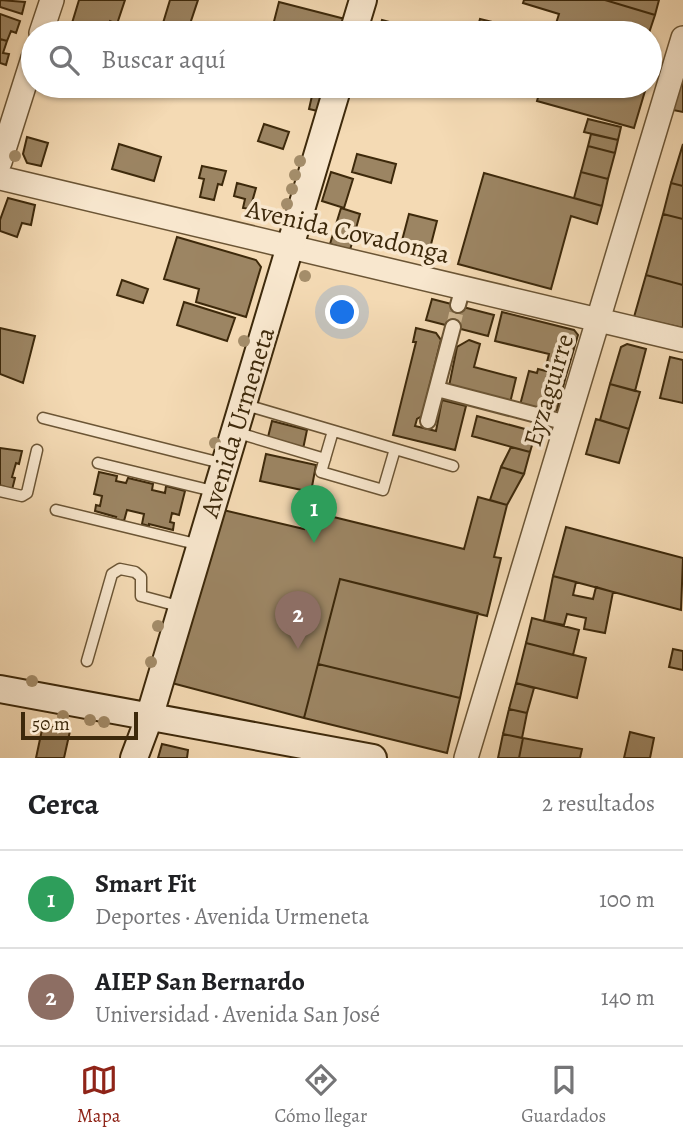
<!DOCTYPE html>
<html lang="es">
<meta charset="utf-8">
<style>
:root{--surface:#fff;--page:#f2f2f2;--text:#202124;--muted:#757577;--line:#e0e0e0;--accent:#8f2418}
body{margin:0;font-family:Alegreya,serif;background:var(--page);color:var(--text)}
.scale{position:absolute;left:21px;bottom:18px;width:117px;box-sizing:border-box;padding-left:7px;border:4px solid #3d290b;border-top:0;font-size:19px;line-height:24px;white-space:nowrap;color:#3d290b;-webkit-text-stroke:5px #f8e7ce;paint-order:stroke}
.you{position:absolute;left:343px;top:313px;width:24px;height:24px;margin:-18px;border:5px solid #fff;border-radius:50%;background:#1a73e8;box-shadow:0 0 0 10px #1a73e833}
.badge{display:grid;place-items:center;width:46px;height:46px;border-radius:50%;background:var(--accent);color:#fff;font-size:23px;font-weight:700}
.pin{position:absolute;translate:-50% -58px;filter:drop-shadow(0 2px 4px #0008)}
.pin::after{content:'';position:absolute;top:37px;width:24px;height:21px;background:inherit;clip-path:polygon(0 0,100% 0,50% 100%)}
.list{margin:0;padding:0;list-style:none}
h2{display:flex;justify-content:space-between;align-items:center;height:91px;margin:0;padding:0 28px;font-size:30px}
h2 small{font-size:23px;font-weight:400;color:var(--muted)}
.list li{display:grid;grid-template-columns:46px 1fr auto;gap:21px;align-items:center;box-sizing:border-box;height:98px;padding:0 28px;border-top:2px solid var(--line)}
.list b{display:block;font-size:26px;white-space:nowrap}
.list p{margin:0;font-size:23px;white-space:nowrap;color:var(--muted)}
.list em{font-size:23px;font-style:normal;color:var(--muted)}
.icon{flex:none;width:38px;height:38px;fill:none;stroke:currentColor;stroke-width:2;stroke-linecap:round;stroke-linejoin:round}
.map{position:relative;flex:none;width:683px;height:758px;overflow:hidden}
.search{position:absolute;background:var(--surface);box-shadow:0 2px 5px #0004;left:21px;right:21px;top:21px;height:77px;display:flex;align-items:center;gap:18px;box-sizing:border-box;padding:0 24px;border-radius:38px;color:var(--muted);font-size:26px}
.sheet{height:287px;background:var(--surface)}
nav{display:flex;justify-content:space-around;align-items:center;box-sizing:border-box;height:98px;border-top:2px solid var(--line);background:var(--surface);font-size:19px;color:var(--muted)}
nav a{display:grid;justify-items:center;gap:4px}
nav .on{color:var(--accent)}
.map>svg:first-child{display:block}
.building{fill:#9c8563;stroke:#3d290b;stroke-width:2}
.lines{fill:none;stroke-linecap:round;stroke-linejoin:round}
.pedestrian-tunnel{stroke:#cfb792;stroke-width:14;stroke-dasharray:14 7;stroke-linecap:butt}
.service-casing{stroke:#6b5535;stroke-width:13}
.pedestrian-casing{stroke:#6b5535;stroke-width:18}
.tertiary-casing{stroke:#6b5535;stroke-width:26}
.secondary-casing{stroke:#3d290b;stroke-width:30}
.service{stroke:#f8e7ce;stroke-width:10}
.pedestrian{stroke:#f8e7ce;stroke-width:14}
.tertiary{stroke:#f8e7ce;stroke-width:23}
.secondary{stroke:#f8e7ce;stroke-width:26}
.tree{fill:#a48d6a}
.labels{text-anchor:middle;stroke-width:7;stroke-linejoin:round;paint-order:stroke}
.street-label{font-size:26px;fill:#3d290b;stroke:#f8e7ce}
</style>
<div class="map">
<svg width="683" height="758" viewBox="0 0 683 758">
<rect width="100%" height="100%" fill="#f4dab4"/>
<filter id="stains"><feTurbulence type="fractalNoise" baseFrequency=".00286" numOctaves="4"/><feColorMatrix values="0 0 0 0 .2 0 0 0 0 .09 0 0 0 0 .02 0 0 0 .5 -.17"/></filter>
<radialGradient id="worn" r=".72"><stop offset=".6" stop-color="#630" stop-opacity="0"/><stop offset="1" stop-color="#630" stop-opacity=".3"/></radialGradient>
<path class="building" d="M0,0L25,2L22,14L0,7Z
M79,0H125L117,24L110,21L106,33H69Z
M170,0H198L187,33H160Z
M524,0H605L655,15L649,33H553L559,14L523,3Z
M605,0H659L655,15Z
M279,2L349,20L345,33H271Z
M0,14L20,21L16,33L11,31L7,41L0,39Z
M480,19L538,33H476Z
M382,20L430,33H378Z
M0,39L7,41L3,53L9,54L6,65L0,63Z
M683,66V112L673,110Z
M511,86H627L645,91L634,128L537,101L539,94Z
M314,87L332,92L326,113L309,109Z
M588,119L621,127L618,140L584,132Z
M264,124L289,132L283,149L258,141Z
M591,134L618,140L615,153L588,146Z
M27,137L48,143L41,166L27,163L23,154Z
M119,144L161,157L154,181L112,169Z
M683,144V186L671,183Z
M588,146L615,153L608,179L581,172Z
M357,154L396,164L391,183L352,172Z
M202,166L226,171L222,185L218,184L214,200L200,197L204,179L199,178Z
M331,172L353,179L344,208L322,201Z
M581,172L608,179L602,206L574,198Z
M484,173L602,206L597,224L571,216L551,289L458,264Z
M237,183L256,188L250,209L243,208L245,199L234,196Z
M671,183L683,186V219L663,214Z
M8,198L35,205L31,225L22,223L17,237L0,231V220Z
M341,208L360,214L350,250L330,244Z
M409,214L437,221L427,260L399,252Z
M663,214L683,219V285L646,275Z
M177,237L256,260L261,267L246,317L196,302L199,289L164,279Z
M646,275L683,285V328L634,317Z
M122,280L148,289L143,303L117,295Z
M432,299L494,315L488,336L426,320Z
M184,302L235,318L227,341L177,325Z
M502,312L574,330L578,335L566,376L545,370L549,354L495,341Z
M0,328L35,336L23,383L0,374Z
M416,328L436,333L441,340L422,416L417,419L415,426L436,431L442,400L466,406L455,450L393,435L416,342H413Z
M469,340L480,344L474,367L516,378L510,403L449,386L457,347Z
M627,344L646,349L635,391L610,384L621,347Z
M670,357L683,360V403L660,398Z
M538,369L566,376L556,414L520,405L529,371L537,373Z
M610,384L640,392L629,429L600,420Z
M477,416L536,432L530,452L472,436Z
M596,419L629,429L619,463L586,454Z
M272,421L307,430L303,449L267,441Z
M511,447L530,452L524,474L501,467Z
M0,448L22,451L19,464L16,463L12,477L15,478L12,490L0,485Z
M266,454L316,465L311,492L260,481Z
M501,467L524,474L507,505L490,500Z
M99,472L117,476L116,481L126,483L128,478L153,484L152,490L165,493L166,486L185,491L179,515L172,513L170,522L174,523L173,530L149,524V526L142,524L144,514L127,510L124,521L115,519L116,517L95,511L96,505L100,506L102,496L94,494Z
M478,497L507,505L494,557L501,558L487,616L340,579L304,718L168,682L219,509L304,529L309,511L464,549Z
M566,527L683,558L681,610L553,576Z
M553,576L576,582L573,595L593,599L596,587L613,592L605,633L584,629L586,618L567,614L564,625L544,621Z
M340,579L478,613L460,698L318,664Z
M532,618L579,630L573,655L526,643Z
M526,643L586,658L577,698L516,683Z
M673,649L683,651V670L669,667Z
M318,664L460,698L447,753L304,718Z
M516,683L534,688L527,713L509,709Z
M509,709L527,713L522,738L503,734Z
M43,725L70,731L64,758H36Z
M630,732L654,738L650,758H624Z
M503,734L523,738L519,758H498Z
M523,738L582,749L580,758H519Z
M162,744L188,750L187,758H158Z"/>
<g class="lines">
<path class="pedestrian-tunnel" d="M453,327L458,305"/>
<defs>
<path id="service" d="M246,405L453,466
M43,418L225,464
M333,431L321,472L383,490L395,449
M235,432L325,459
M98,463L217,492
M0,491L22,496L27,493L37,450
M56,510L200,545
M87,661L112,574L120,569L135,572L141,577V596L182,607"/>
<path id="pedestrian" d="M458,305L463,287
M437,389L567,423
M428,421L453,327"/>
<path id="tertiary" d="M41,33L52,0
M0,162L33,58
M0,178L683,340
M466,758L683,38"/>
<path id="secondary" d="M353,33L363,0
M0,689L373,758
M134,758L149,718L338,86"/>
</defs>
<use href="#service" class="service-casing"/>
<use href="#pedestrian" class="pedestrian-casing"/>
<use href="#tertiary" class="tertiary-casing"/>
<use href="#secondary" class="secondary-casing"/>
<use href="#service" class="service"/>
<use href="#pedestrian" class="pedestrian"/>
<use href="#tertiary" class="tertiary"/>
<use href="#secondary" class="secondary"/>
</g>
<g class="tree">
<circle cx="15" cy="156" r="6"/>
<circle cx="300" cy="161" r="6"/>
<circle cx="295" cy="175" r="6"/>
<circle cx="292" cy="189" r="6"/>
<circle cx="287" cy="204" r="6"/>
<circle cx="305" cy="276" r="6"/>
<circle cx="244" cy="341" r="6"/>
<circle cx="215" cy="443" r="6"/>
<circle cx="158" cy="626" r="6"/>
<circle cx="151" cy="662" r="6"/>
<circle cx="32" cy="681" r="6"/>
<circle cx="63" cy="716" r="6"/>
<circle cx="90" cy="720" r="6"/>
<circle cx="104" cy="722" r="6"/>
</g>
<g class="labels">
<g class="street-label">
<text transform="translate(348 231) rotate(13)" y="9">Avenida Covadonga</text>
<text transform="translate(548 390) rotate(-73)" y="9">Eyzaguirre</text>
<text transform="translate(237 422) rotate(-73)" y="9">Avenida Urmeneta</text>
</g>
</g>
<rect width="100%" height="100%" filter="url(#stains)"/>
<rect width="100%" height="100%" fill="url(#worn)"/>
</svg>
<div class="scale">50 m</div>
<div class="you"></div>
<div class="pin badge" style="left:314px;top:543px;background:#2e9e5b">1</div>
<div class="pin badge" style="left:298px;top:649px;background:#8d6e63">2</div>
<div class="search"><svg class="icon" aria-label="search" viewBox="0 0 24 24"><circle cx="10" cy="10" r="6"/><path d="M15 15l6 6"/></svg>Buscar aquí</div>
</div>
<section class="sheet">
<h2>Cerca<small>2 resultados</small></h2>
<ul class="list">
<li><span class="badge" style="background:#2e9e5b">1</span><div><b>Smart Fit</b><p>Deportes · Avenida Urmeneta</p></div><em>100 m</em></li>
<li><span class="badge" style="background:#8d6e63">2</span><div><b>AIEP San Bernardo</b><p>Universidad · Avenida San José</p></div><em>140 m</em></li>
</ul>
</section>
<nav>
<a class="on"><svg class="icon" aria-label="map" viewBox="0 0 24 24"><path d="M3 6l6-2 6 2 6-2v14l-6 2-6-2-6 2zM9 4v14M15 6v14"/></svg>Mapa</a>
<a><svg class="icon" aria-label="directions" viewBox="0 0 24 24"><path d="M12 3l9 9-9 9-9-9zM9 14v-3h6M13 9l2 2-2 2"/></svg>Cómo llegar</a>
<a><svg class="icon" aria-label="saved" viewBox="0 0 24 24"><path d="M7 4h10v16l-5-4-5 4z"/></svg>Guardados</a>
</nav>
